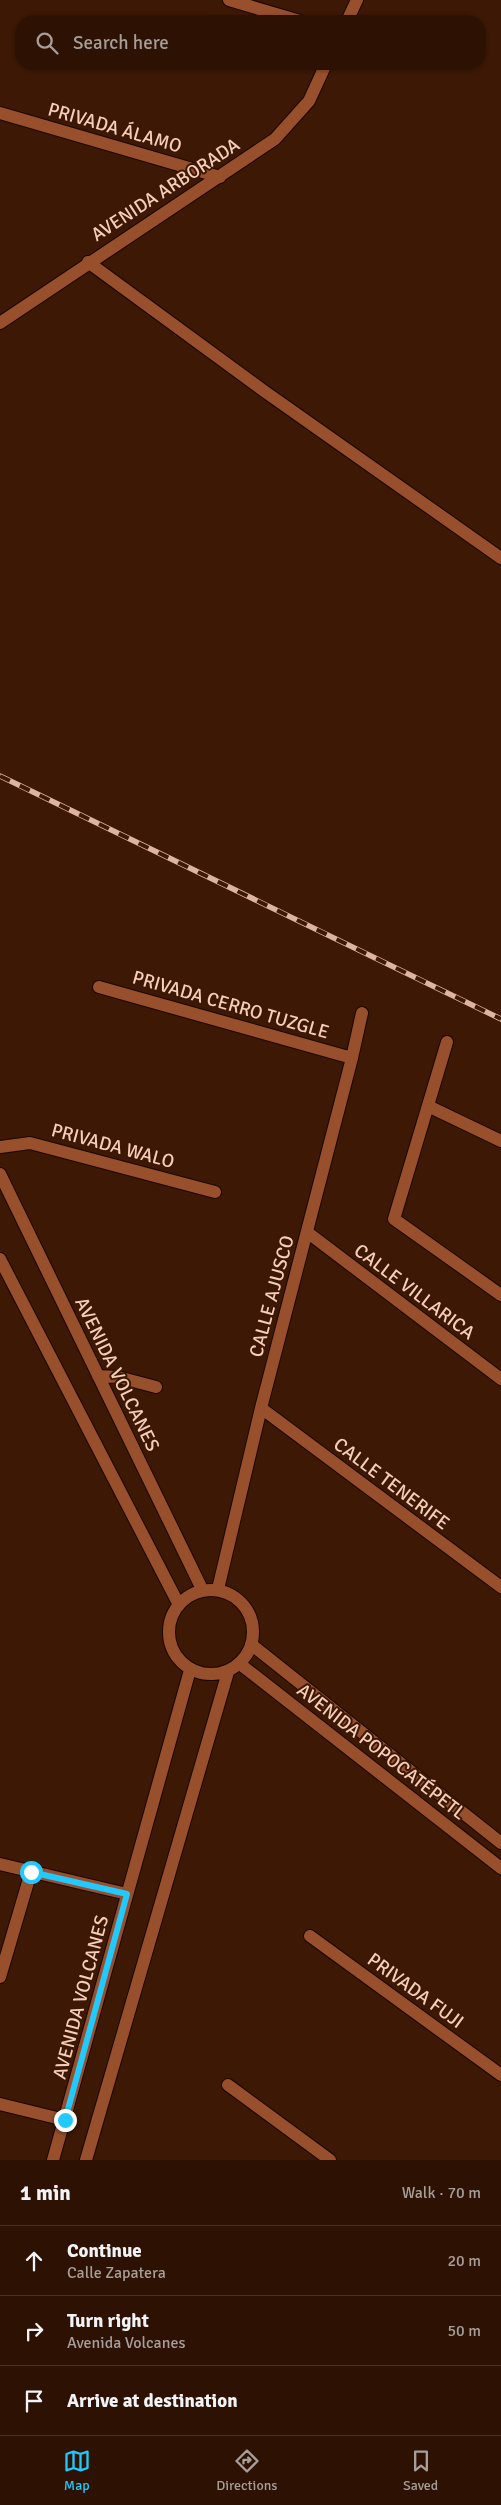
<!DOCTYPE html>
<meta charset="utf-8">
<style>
:root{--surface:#2d1204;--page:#351b0e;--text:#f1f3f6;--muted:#a79e9a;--line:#483226;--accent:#22c9fe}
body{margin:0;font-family:Signika,sans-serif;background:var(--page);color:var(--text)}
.stop{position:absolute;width:15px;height:15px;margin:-11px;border:4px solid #22c9fe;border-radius:50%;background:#fff}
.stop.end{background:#22c9fe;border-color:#fff;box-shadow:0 1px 5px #0008}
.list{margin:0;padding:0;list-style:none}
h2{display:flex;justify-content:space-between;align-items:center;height:65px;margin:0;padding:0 20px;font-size:21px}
h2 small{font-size:16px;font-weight:400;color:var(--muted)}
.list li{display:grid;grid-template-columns:32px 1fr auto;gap:15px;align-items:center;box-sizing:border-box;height:70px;padding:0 20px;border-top:1px solid var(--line)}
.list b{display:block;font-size:19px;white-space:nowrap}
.list p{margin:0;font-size:16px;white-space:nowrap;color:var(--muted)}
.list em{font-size:16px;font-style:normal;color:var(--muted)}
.icon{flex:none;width:28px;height:28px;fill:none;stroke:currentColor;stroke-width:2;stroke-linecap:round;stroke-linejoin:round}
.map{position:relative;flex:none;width:501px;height:2160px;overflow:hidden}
.search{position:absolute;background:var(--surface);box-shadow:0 1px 4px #0004;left:15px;right:15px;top:15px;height:55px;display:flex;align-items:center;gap:12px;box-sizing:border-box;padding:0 18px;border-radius:20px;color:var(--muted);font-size:19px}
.sheet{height:275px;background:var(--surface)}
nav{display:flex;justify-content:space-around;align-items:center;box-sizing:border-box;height:70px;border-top:1px solid var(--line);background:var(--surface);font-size:14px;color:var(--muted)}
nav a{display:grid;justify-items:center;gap:2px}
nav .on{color:var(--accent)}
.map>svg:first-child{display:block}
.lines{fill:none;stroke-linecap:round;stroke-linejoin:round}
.lane-casing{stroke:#1c0600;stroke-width:14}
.street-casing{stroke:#1c0600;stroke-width:14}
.lane{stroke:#97502b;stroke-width:12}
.street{stroke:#97502b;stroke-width:12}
.rail-casing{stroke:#ddb4a1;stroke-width:5.5}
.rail{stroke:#3c1805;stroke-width:4;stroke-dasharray:11;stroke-linecap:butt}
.route{stroke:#22c9fe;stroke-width:6}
.labels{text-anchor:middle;stroke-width:4;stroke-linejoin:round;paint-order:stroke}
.street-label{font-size:19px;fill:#f6cdb9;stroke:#3c1805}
</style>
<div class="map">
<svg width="501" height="2160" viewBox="0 0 501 2160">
<rect width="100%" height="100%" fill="#3c1805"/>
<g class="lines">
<defs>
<path id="lane" d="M88,262L264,391L501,558"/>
<path id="street" d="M229,0L300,21
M347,21L357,0
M0,113L220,177
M0,323L275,139L309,101L326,64
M99,987L352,1058
M447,1042L394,1219L501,1295
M428,1106L501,1141
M0,1147L30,1143L215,1192
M0,1174L202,1589
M307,1232L501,1379
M0,1259L178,1603
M98,1376L118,1377L156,1387
M261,1408L501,1587
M218,1589L261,1408L352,1058L362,1013
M169 1632a42 42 0 1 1 84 0a42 42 0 1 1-84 0Z
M252,1645L501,1843
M240,1664L501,1868
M0,1864L127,1894
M310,1936L501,2075
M0,1977L31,1872
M228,2085L330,2160
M0,2104L65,2120
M53,2160L190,1670
M86,2160L228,1672"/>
</defs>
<use href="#lane" class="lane-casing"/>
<use href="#street" class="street-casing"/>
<use href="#lane" class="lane"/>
<use href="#street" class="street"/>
<defs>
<path id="rail" d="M0,776L501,1019"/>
</defs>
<use href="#rail" class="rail-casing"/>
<use href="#rail" class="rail"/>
</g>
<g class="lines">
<path class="route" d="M31,1872L127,1894L65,2120"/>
</g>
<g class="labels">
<g class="street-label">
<text transform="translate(115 127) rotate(16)" y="7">PRIVADA ÁLAMO</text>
<text transform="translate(165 189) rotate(-33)" y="7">AVENIDA ARBORADA</text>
<text transform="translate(231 1004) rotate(16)" y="7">PRIVADA CERRO TUZGLE</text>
<text transform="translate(113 1145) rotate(15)" y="7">PRIVADA WALO</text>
<text transform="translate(415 1291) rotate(37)" y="7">CALLE VILLARICA</text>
<text transform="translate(271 1296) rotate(-75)" y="7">CALLE AJUSCO</text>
<text transform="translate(118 1374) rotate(64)" y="7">AVENIDA VOLCANES</text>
<text transform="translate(392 1483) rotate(37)" y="7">CALLE TENERIFE</text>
<text transform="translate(382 1751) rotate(38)" y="7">AVENIDA POPOCATÉPETL</text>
<text transform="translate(416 1990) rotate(36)" y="7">PRIVADA FUJI</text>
<text transform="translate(80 1997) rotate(-75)" y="7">AVENIDA VOLCANES</text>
</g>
</g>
</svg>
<div class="stop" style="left:31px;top:1872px"></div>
<div class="stop end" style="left:65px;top:2120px"></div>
<div class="search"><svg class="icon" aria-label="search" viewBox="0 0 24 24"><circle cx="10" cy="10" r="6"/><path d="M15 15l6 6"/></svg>Search here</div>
</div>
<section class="sheet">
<h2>1 min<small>Walk · 70 m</small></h2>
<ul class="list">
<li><svg class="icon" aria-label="ahead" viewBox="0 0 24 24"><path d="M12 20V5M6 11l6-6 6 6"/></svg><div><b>Continue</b><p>Calle Zapatera</p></div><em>20 m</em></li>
<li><svg class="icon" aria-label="right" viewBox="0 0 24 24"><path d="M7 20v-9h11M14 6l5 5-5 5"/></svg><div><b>Turn right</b><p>Avenida Volcanes</p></div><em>50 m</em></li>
<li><svg class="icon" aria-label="arrive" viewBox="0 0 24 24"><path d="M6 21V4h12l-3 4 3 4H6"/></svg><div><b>Arrive at destination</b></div></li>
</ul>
</section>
<nav>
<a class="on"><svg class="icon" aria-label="map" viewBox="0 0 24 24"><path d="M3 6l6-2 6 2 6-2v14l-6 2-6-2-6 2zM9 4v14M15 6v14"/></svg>Map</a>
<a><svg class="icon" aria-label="directions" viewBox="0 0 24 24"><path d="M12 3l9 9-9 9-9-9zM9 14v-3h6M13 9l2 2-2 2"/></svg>Directions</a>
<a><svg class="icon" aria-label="saved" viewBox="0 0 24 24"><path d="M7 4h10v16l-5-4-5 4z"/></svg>Saved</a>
</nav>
